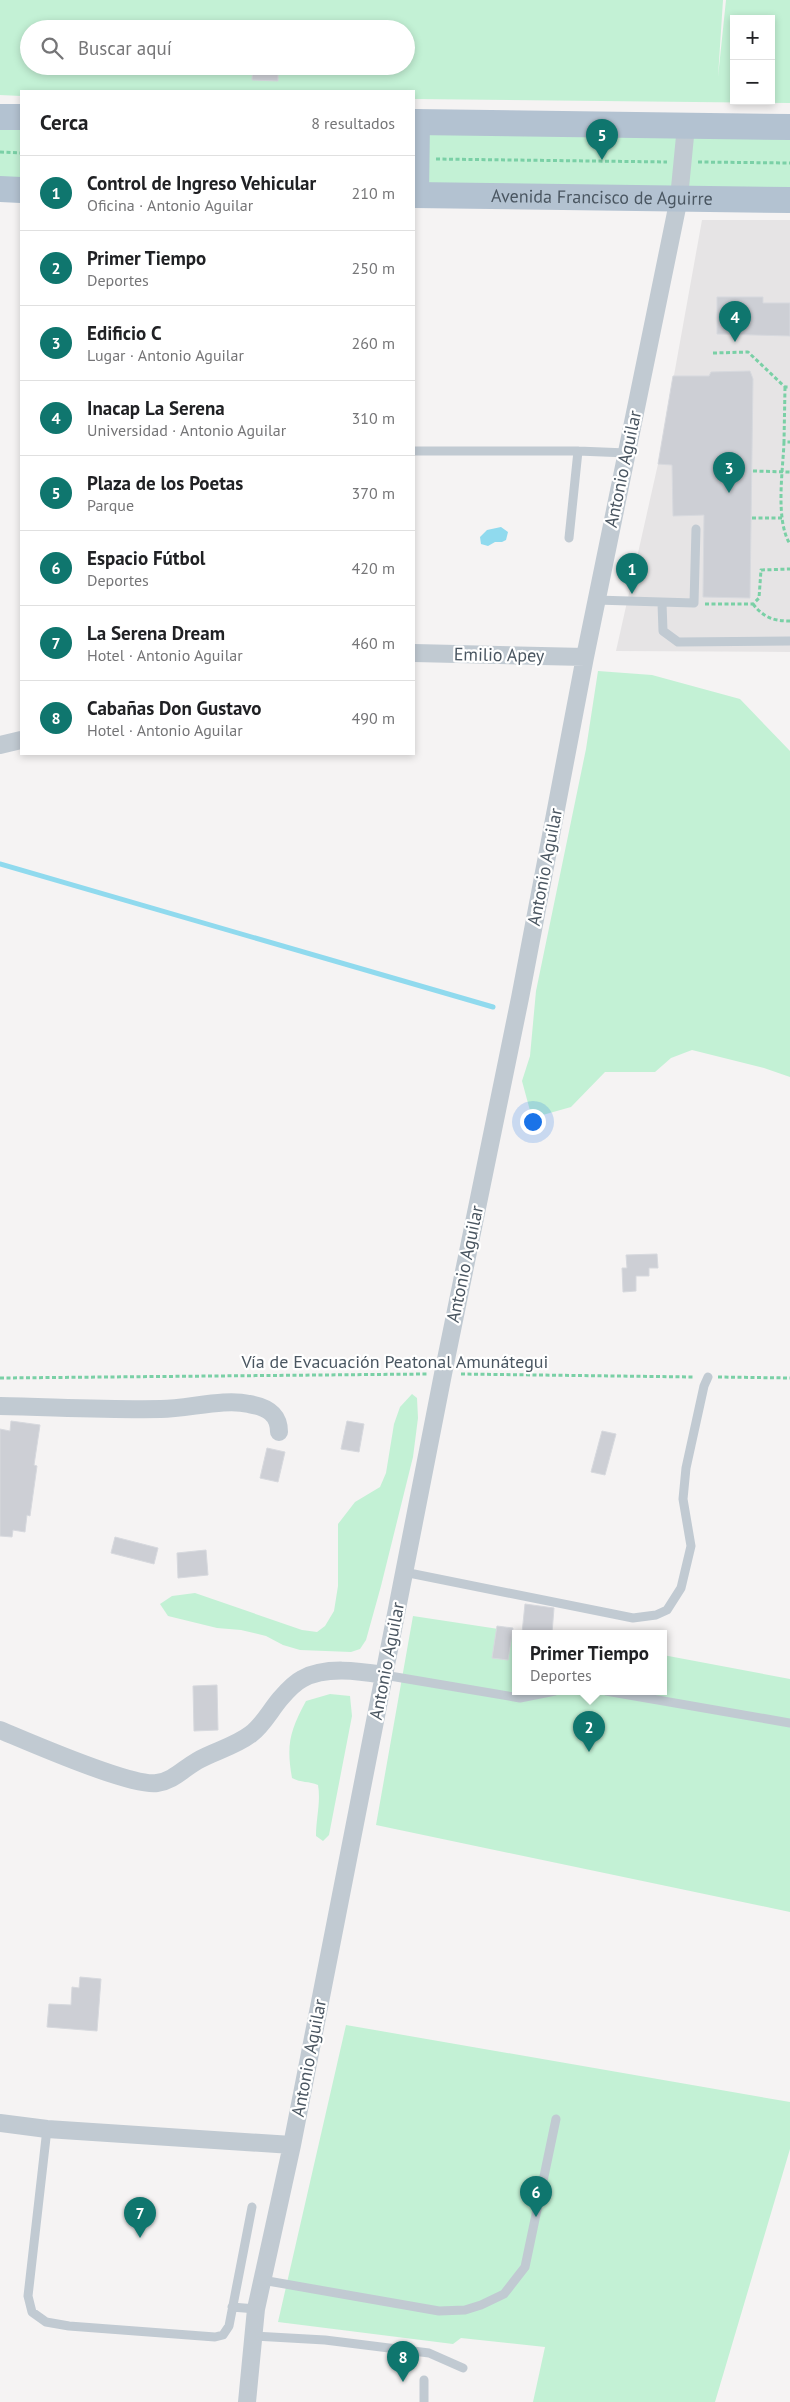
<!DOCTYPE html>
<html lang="es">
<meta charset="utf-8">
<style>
:root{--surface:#fff;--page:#f6f6f6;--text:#202124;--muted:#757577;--line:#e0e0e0;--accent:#0f766e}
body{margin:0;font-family:"PT Sans",sans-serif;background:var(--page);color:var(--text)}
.controls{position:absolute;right:15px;top:15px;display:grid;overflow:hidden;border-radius:0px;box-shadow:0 2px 8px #0003}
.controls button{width:45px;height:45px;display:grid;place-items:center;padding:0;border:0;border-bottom:1px solid var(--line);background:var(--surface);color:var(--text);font:25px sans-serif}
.you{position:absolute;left:532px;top:1121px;width:18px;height:18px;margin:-12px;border:4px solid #fff;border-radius:50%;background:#1a73e8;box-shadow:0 0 0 8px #1a73e833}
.badge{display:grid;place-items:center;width:32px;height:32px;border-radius:50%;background:var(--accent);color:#fff;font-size:16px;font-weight:700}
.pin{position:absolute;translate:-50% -41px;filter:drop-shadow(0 1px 2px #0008)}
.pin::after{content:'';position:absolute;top:26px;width:18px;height:15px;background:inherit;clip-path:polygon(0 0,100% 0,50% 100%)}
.popup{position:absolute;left:512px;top:1630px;width:155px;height:65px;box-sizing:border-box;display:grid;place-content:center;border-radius:0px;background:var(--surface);filter:drop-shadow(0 1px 4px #0005);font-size:16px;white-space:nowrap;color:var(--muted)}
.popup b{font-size:19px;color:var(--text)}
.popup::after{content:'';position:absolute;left:50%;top:100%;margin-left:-10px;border:10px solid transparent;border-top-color:var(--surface)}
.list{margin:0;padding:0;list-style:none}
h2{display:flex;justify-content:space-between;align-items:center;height:65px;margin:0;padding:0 20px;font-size:21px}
h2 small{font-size:16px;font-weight:400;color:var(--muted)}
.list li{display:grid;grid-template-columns:32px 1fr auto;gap:15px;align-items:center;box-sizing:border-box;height:75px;padding:0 20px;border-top:1px solid var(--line)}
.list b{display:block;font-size:19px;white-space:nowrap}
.list p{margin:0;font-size:16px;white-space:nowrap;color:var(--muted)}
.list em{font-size:16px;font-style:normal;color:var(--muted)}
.icon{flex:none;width:28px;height:28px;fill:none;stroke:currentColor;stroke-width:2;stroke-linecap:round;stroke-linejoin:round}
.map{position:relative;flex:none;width:790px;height:2402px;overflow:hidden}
.search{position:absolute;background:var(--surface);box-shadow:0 2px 8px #0003;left:20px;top:20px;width:395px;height:55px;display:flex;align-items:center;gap:12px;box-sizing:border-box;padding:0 18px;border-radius:28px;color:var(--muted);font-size:19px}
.panel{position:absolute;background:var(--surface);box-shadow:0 2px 8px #0003;left:20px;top:90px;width:395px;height:665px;border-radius:0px}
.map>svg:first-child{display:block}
.education{fill:#e6e4e5}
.green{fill:#c3f1d5;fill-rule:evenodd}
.water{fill:#90daee}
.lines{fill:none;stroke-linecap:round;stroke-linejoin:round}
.stream{stroke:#90daee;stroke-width:5}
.building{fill:#cdcfd5;stroke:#d7d9de}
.path{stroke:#7ad0a6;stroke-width:3;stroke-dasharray:4 2.5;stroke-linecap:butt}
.service{stroke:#c1cad2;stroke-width:9}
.minor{stroke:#c1cad2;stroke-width:18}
.primary{stroke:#b3c2d1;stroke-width:26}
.labels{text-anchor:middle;stroke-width:4.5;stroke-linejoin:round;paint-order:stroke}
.street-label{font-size:18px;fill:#4a5661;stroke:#fff}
</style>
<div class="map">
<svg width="790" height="2402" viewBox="0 0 790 2402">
<rect width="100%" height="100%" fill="#f5f3f3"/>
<path class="education" d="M702,220H790V652L616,651L658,464Z"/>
<path class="green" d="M0,0H723L718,77L726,0H790V103L414,99V91H21V96L0,95ZM734,19H771V101H734ZM29,29H406V66H29Z
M0,121H21V182H0Z
M414,127L790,132V192L414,187Z
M598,671L652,675L740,699L790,751V1077L764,1068L692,1050L671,1058L655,1072H605L571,1107L532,1118L522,1081L530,1056L536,991L586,749Z
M412,1394L417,1398L418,1418L413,1457L381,1586L366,1640L360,1649L351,1652L300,1650L283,1645L266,1636L241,1630L217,1628L168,1616L160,1604L172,1596L195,1593L302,1630L317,1632L325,1626L334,1611L338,1586V1524L355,1502L380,1487L386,1473L394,1424L400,1407Z
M413,1616L524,1633H515V1691H663V1655L790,1679V1912L376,1825Z
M330,1694L350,1696L352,1716L329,1835L323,1841L316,1836C316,1818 321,1802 318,1785C309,1781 301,1783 292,1778C286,1744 290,1731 306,1701Z
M346,2025L790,2102V2149L715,2402H533L545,2347L461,2338L453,2344L278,2322Z"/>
<path class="water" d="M501,527L508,532L506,540L502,542H495L488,546L481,544L480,537L487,530Z"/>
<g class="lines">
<path class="stream" d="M0,864L493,1007"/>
</g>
<path class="building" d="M253,66H278V81L252,80Z
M717,297H763V303H790V336L717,334Z
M750,371L753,379L750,598L703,597L704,515L673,516L672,465L658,464L673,376H709L711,372Z
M657,1254L658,1268H649V1276H636V1291L623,1292L622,1268H627L626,1255Z
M11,1421L40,1425L34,1465L37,1466L30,1516L27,1515L25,1532L13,1530L12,1537L0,1536V1429L10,1431Z
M347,1421L364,1424L359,1452L341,1449Z
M602,1431L616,1434L605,1475L591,1472Z
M267,1448L285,1452L278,1482L260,1478Z
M115,1537L158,1548L154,1564L111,1553Z
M206,1550L208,1575L178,1578L177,1553Z
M525,1604L554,1608L552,1633H522Z
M497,1626L513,1628L508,1660L492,1658Z
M217,1685L218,1730L194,1731L193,1686Z
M80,1977L101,1979L97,2031L47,2027L49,2004L71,2005L72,1987L79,1988Z"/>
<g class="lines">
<path class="path" d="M0,152L21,153
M436,159L667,162
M698,162L790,163
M713,353L748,352L785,387H790
M785,387L784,442H790
M784,442C783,470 775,520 790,544
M753,471L790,472
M752,518H783
M705,604H753L759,598L761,570L790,569
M753,604C764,618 774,621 790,621
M461,1374L694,1377
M718,1377L790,1378
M0,1378L427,1374"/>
<path class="service" d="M414,451H578L627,453
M569,538L578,451
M596,600L694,603L696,529
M662,603L663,631L678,642L790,641
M404,1572L633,1618L656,1615L667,1610L681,1588L691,1546L683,1499L686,1468L704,1386L708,1377
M384,1675L520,1698L555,1691
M606,1691L790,1723
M47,2129L28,2296L32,2312L46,2322L69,2326L215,2337L223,2335L229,2326L252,2207
M262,2280L439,2311L465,2310L481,2305L504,2294L525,2267L556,2119
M232,2307L256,2309
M252,2336L325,2340L429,2353L463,2368
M424,2402V2380"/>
<path class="minor" d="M414,653L585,657
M0,745L21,740
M0,1406C54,1407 108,1410 161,1409C188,1409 224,1398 249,1404C267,1407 279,1414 279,1432
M0,1730C29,1742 131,1787 157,1783C173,1781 183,1769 197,1761C214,1751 234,1747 251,1734C263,1725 270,1711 280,1699C286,1692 294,1683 302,1679C325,1666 359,1671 384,1675
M0,2123L47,2129L292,2145
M247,2402L256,2309L292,2145L443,1374L520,998L585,657L679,198L686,126"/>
<g class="primary">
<path d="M0,117H21"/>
<path d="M414,122L790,127"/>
<path d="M0,189L21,190"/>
<path id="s1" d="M414,195L790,200"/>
<path d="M416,195L417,122"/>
</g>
</g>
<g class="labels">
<g class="street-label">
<text dy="6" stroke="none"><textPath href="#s1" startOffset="188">Avenida Francisco de Aguirre</textPath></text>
<text transform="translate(623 469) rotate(-78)" y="6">Antonio Aguilar</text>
<text transform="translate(499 655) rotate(1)" y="6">Emilio Apey</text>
<text transform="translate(545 867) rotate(-79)" y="6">Antonio Aguilar</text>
<text transform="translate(465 1264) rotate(-78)" y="6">Antonio Aguilar</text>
<text x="395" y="1368">Vía de Evacuación Peatonal Amunátegui</text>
<text transform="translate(387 1661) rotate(-79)" y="6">Antonio Aguilar</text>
<text transform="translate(309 2058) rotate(-79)" y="6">Antonio Aguilar</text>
</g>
</g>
</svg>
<div class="controls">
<button>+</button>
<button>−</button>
</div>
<div class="you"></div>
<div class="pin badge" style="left:632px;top:594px">1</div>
<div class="pin badge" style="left:589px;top:1752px">2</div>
<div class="popup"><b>Primer Tiempo</b>Deportes</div>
<div class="pin badge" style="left:729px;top:493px">3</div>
<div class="pin badge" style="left:735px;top:342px">4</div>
<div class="pin badge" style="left:602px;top:160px">5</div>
<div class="pin badge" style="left:536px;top:2217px">6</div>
<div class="pin badge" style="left:140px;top:2238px">7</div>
<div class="pin badge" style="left:403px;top:2382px">8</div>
<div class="search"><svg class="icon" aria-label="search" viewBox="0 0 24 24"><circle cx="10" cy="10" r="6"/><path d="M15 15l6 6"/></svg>Buscar aquí</div>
<section class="panel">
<h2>Cerca<small>8 resultados</small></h2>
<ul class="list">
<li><span class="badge">1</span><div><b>Control de Ingreso Vehicular</b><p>Oficina · Antonio Aguilar</p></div><em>210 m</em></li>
<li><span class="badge">2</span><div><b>Primer Tiempo</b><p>Deportes</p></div><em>250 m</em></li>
<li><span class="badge">3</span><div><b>Edificio C</b><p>Lugar · Antonio Aguilar</p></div><em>260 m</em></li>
<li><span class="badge">4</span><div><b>Inacap La Serena</b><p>Universidad · Antonio Aguilar</p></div><em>310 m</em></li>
<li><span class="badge">5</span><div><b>Plaza de los Poetas</b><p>Parque</p></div><em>370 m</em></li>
<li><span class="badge">6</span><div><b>Espacio Fútbol</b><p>Deportes</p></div><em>420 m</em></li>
<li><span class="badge">7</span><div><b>La Serena Dream</b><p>Hotel · Antonio Aguilar</p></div><em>460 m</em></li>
<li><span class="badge">8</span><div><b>Cabañas Don Gustavo</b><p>Hotel · Antonio Aguilar</p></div><em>490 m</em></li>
</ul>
</section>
</div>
